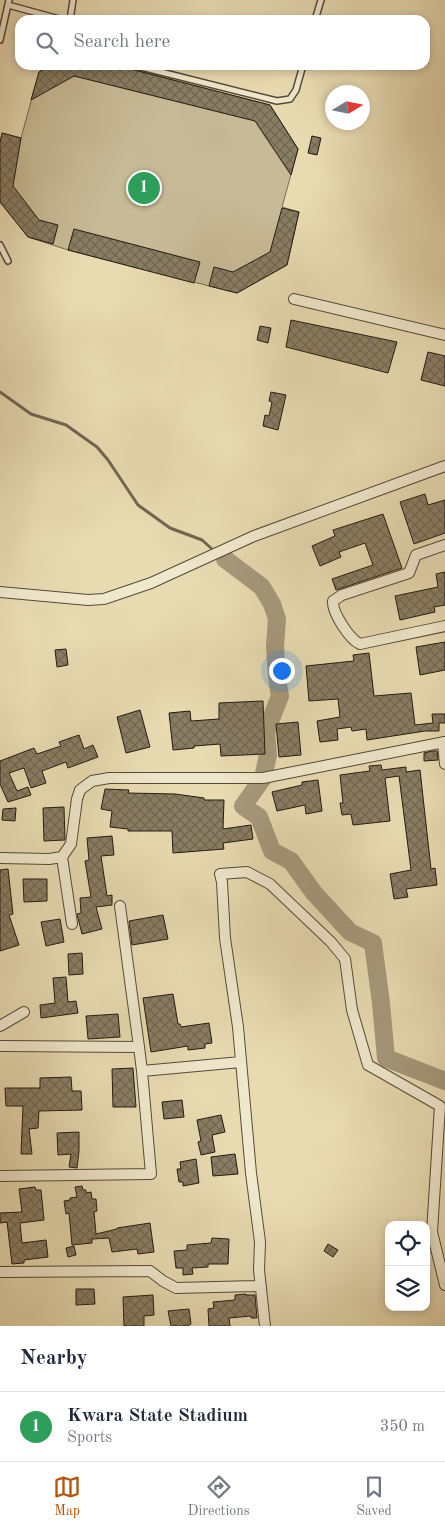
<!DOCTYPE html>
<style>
:root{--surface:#fff;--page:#f2f2f3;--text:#1f2937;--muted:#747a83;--line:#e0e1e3;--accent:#b45309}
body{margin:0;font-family:"Old Standard TT",serif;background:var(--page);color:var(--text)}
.controls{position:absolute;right:15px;bottom:15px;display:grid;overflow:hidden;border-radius:10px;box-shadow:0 2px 8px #0003}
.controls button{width:45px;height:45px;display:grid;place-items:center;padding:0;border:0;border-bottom:1px solid var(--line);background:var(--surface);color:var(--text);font:25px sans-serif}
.compass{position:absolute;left:325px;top:85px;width:45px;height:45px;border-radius:50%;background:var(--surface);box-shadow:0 2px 8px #0003;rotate:80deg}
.you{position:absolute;left:281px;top:670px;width:18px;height:18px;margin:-12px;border:4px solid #fff;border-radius:50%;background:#1a73e8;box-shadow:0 0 0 8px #1a73e833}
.badge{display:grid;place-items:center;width:32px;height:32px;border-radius:50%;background:var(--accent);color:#fff;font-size:16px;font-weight:700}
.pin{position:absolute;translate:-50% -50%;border:2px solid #fff;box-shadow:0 1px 5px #0006}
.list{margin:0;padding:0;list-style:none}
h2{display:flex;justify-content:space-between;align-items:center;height:65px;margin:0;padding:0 20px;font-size:21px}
h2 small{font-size:16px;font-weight:400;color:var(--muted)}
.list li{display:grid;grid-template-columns:32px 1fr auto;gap:15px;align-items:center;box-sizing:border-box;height:70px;padding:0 20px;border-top:1px solid var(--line)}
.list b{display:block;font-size:19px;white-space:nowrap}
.list p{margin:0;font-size:16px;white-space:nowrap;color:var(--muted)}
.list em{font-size:16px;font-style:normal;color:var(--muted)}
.icon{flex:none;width:28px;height:28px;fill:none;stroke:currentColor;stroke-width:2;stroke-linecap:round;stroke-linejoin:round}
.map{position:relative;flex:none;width:445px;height:1326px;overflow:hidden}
.search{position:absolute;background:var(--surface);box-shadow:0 2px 8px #0003;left:15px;right:15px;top:15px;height:55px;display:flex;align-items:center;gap:12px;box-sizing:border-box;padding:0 18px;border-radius:15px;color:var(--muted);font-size:19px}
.sheet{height:135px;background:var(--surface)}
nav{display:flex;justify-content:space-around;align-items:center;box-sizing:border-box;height:70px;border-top:1px solid var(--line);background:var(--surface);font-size:14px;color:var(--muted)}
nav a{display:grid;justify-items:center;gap:2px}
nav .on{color:var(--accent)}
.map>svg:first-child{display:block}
.pitch{fill:#c7ba96;stroke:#756a53}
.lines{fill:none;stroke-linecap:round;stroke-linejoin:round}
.stream{stroke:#716650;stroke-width:3}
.river{stroke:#a5997b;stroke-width:18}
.building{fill:url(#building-cross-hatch);stroke:#231a10}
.lane-casing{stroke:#544a38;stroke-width:8}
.street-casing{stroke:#544a38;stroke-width:12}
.lane{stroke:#f0e8cd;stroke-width:5}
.street{stroke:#f0e8cd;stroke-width:10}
</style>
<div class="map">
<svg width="445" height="1326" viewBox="0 0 445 1326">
<defs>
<pattern id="building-cross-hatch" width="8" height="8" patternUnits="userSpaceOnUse" patternTransform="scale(1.25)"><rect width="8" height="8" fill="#897e64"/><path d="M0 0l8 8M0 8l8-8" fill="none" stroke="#706651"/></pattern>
</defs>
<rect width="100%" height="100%" fill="#e8dbb2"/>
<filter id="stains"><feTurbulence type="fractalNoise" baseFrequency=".004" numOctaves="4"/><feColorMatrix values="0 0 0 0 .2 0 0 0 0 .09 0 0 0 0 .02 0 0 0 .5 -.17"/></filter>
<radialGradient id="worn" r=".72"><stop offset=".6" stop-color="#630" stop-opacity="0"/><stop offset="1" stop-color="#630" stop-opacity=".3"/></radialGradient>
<path class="pitch" d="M51,65H115L270,105L298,149L282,207L299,212L287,265L237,293L68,250L28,237L0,202V144L2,133L21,138L39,72Z"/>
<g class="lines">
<path class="stream" d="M0,392L31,414L66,425L97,447L108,460L138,505L170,528L202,540L211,548"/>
<path class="river" d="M225,559L262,587L272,604L277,619L275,646L277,678L280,696L266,732L268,755L263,778L243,806L259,817L272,851L291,861L314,893L350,932L373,943L381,1003L386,1058L445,1081"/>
</g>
<path class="building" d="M51,65H115L270,105L298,149L291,175L255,121L74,76L31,100L39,72Z
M2,133L21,138L13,186L39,220L58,225L53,244L28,237L0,202V143Z
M312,136L321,138L317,155L308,153Z
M282,208L299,212L287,265L237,293L209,286L214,267L233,272L270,252Z
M74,229L200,262L194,283L68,250Z
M291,320L397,342L388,373L286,347Z
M260,326L271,328L268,343L257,340Z
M428,352L445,356V386L421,380Z
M271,392L286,395L278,430L263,426L265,415L269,416L272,402L269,401Z
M425,494L428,505L445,500V533L414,544L400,502Z
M383,514L402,568L336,590L332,579L373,565L365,543L339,552L341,557L320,566L312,546L335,536L333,530Z
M445,572V605L434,607L435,612L400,620L395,596L438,587L436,574Z
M445,642V670L420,675L416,647Z
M66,649L68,665L57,667L55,650Z
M369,653L374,696L411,693L415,725L433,723L432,714H445V723H439V731H425L367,740L366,729L352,731L351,727L337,729L338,740L320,742L317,721L340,717L338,699L309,701L306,666L354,661L353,655Z
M263,701L265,754L221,756L220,744L194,746V748L173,750L169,713L190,711L191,721L219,719V703Z
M140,710L150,747L126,753L117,717Z
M298,722L301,755L279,757L276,724Z
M79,735L84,749L93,745L98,757L68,768L66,762L42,771L46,783L31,788L24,768L9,773L17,791L28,787L31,795L8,802L0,784V761L34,748L37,754L61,746L59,742Z
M432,751H437L438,760L424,761V753Z
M381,765L382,770L406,767V772L420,770L431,869L435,868L437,885L406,889L408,897L394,899L390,874L411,870L399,776L385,778L390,821L353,825L351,814L342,815L340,803H343L340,775L370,771L369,766Z
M318,780L322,811L306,814L305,805L277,811L272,792L302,785V782Z
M105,789L129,790L128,793L175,794L204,798V800H224L223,829L251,825L253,839L223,843L224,849L173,853L172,831H128V829L110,827L112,811L101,809Z
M64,807L65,840L44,841L43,808Z
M16,808L15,821L2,820L3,809Z
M112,836L114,855L101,856L107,896L112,895V905L96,907L102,929L82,934L77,914L81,913L80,898L91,897L85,861L89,860L87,838Z
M8,869L13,914L9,915L19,945L0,951V870Z
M23,879H47V901L24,902Z
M163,915L168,939L132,945L129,921Z
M60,919L64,942L46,946L41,922Z
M82,953L83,974L69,975L68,954Z
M66,977L68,1002L76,1001L78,1013L41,1018L40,1005L55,1003L53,978Z
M173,994L178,1024H180L181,1027L209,1023L212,1043L205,1044V1048L188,1050V1046L151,1052L143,998Z
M118,1014L120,1037L88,1039L86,1016Z
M133,1068L136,1107H113L112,1069Z
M71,1077L72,1091H81L82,1110L39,1111L38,1128L29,1129L32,1154H21L23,1106H6L5,1088H40V1078Z
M182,1100L184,1117L164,1119L162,1102Z
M221,1115L225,1132L212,1135L215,1152L201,1155L198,1142L201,1141L197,1120Z
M79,1132V1151L77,1168L69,1167L71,1154L58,1155L57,1133Z
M235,1154L238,1174L213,1176L211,1157Z
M196,1159L199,1183L183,1186V1182H179L177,1169H181L180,1162Z
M82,1186L83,1190H86V1193L91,1192L92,1199H96L97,1211L94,1212L96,1234L117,1229V1228L150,1223L154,1252L138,1254L137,1249L112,1252L109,1238L92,1239V1243L72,1245L69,1213L66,1214L64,1201L70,1200V1198L77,1197L75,1187Z
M35,1187L36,1190H41L44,1220L20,1223L22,1243L46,1240L48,1257L24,1260V1263L12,1264L7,1222L0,1223V1213L22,1212L19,1189Z
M212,1238L229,1239L228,1264H208V1267L192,1268L193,1274L183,1275V1268H176L174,1251L187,1250V1245L211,1243Z
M328,1244L338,1250L333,1257L324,1251Z
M74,1246L76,1255L68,1257L66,1248Z
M76,1289H94L95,1304L76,1305Z
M246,1294V1295H255L257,1318H251V1316L229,1318L230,1326H209L208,1309L214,1308L213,1302L235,1300V1295Z
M153,1295L154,1315L144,1316V1326H124L123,1297Z
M189,1309L191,1324L187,1326H171L168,1311Z"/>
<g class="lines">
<defs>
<path id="lane" d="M8,5L63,20
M70,20L73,0
M315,20L321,0
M0,40L9,0
M133,65L277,101L290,99L296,90L303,65
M0,245L8,261"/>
<path id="street" d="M294,299L445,335
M445,545L416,555L409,573L342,595L333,601C332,612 349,639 360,644L445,626
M0,592L88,600L104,599L151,583L254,536L445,466
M443,742L445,764
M62,857L72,924
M0,858L49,859L62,857L71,844L77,799L80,790L92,781L109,778H263L445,742
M120,906L139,1047
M0,1026L24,1012
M0,1046L139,1047L142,1071L241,1062
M0,1176L151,1174L142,1071
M0,1272L150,1271L163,1281L176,1288L261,1286
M265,1326L259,1270L260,1242L251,1173L238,1027L225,938L222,882L220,874L247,872L270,884L331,942L345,959L352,1010L368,1065L440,1106L432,1232L445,1285"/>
</defs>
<use href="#lane" class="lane-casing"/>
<use href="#street" class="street-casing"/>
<use href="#lane" class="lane"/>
<use href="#street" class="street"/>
</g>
<rect width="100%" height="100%" filter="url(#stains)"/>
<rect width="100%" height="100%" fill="url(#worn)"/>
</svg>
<div class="controls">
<button><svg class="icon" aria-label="locate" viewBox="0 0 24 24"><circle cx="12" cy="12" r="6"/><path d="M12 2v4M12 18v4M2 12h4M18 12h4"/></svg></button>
<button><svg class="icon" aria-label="layers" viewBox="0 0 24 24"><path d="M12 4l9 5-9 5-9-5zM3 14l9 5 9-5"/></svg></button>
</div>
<svg class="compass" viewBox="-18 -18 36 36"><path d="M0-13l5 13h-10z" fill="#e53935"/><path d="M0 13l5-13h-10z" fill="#747a83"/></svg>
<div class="you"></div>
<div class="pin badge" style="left:144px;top:188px;background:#2e9e5b">1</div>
<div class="search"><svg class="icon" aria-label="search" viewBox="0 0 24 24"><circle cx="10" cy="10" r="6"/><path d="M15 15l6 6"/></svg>Search here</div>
</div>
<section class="sheet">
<h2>Nearby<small></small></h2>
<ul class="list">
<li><span class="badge" style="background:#2e9e5b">1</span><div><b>Kwara State Stadium</b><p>Sports</p></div><em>350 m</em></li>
</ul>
</section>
<nav>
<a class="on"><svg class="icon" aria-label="map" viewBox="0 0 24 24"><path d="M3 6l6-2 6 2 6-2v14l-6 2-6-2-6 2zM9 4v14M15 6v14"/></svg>Map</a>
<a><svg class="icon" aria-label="directions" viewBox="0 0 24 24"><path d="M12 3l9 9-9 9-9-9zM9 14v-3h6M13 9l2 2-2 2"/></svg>Directions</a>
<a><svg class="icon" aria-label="saved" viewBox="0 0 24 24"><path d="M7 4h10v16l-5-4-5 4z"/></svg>Saved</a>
</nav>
